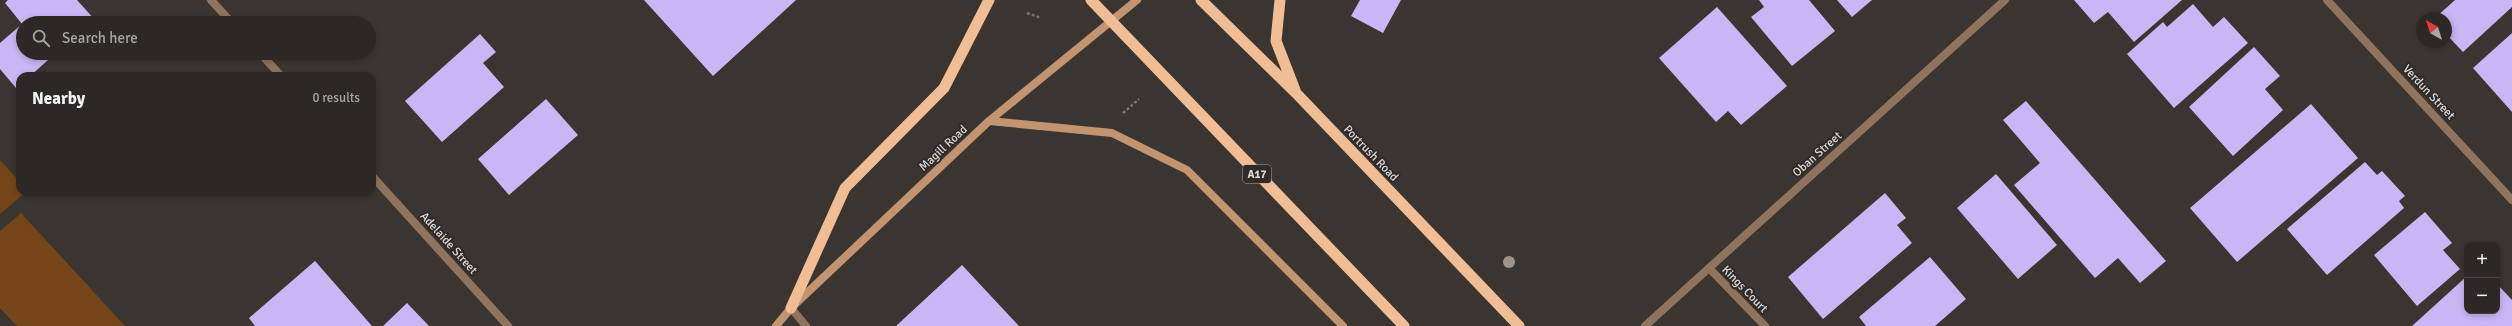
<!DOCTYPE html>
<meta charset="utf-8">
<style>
:root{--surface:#2c2825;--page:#34302d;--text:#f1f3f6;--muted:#a6a6a7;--line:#484442}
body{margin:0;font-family:Signika,sans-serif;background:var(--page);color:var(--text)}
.controls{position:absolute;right:12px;bottom:12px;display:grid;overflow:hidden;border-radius:8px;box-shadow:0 2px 6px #0003}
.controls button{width:36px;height:36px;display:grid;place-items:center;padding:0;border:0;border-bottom:1px solid var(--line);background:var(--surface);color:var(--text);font:20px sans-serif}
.compass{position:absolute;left:2416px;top:12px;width:36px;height:36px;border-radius:50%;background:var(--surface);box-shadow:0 2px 6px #0003;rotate:321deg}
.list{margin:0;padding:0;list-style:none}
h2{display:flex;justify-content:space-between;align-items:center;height:52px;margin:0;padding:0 16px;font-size:17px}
h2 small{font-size:13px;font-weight:400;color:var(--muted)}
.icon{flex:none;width:22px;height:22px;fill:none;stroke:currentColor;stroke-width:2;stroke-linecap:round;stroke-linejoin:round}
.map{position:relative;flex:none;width:2512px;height:326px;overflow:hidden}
.search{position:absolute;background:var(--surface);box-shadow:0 2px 6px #0003;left:16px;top:16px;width:360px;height:44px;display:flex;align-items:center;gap:10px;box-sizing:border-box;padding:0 14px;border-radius:22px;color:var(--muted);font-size:15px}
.panel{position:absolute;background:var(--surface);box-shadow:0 2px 6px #0003;left:16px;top:72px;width:360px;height:124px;border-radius:12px}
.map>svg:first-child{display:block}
.green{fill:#734518}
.building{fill:#c8b6f5}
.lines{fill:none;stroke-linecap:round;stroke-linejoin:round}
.path{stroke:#787370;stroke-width:2.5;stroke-dasharray:3 2;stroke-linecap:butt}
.minor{stroke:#90735c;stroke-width:8}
.secondary{stroke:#c2946f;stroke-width:8}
.trunk{stroke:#f0bd94;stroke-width:11}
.tree{fill:#a09389}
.labels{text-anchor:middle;stroke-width:4;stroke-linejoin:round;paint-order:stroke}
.shield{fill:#302b27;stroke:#a9a6a2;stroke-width:1}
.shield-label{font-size:11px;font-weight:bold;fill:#dddad7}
.street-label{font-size:12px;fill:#dddad7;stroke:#302b27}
</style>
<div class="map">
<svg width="2512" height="326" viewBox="0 0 2512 326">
<rect width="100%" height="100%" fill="#3b3531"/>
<path class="green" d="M0,160L20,182V192H26L0,214Z
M21,213L125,326H17L0,308V231Z"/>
<path class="building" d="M8,0H77L95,20L91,23H23V53H56L30,76H20V84L16,88L0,69V43L22,24L5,3Z
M644,0H796L713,76Z
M1360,0H1401L1383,33L1351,16Z
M1759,0H1809L1835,31L1792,66L1751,17L1764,7Z
M1837,0H1872L1852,17Z
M2074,0H2182L2134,42L2108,12L2094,23Z
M2455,0H2512V7L2463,52L2446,34V18H2435Z
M2193,4L2213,27L2224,17L2248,43L2174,108L2127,54L2163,22L2167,27Z
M1717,7L1787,86L1741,125L1728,111L1716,122L1659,58Z
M2512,33V112L2473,68Z
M480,34L496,52L483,63L504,87L442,142L405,101Z
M2254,47L2280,76L2265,89L2283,110L2233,156L2189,107Z
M546,99L578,135L509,195L478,159Z
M2026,101L2166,261L2140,283L2118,258L2095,278L2014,185L2040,163L2003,120Z
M2311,104L2358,158L2237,262L2190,208Z
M2365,162L2377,175L2382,171L2405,196L2399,201L2404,208L2327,275L2287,229Z
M1996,174L2057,245L2018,279L1957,208Z
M1885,193L1906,218L1897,225L1912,243L1823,319L1788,277Z
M2425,212L2452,243L2443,250L2460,269L2417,306L2374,255Z
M1930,257L1966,299L1935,326H1866L1859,317Z
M315,261L372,326H255L249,318Z
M962,265L1019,326H896Z
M2467,276V311H2497V284L2512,300V326H2412Z
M407,303L429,326H383Z"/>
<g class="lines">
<path class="path" d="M1027,13L1041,18
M1123,113L1139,99"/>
<path class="minor" d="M211,0L232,23
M2327,0L2512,200
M260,53L281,76
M372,176L508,326
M1709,268L1765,326
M791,308L806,326
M1645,326L2005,0"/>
<path class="secondary" d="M989,121L1112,133L1187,170L1343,326
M776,326L791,308L989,121L1137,0"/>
<path class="trunk" d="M1091,0L1404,326
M1201,0L1296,93L1519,326
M1280,0L1276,41L1295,90
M791,308L845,188L944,88L989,0"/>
</g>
<circle class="tree" cx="1509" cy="262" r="6"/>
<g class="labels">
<rect class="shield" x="1243" y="165" width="28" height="18" rx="3"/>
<g class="shield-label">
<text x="1257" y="178">A17</text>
</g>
<g class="street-label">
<text transform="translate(2429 92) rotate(47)" y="4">Verdun Street</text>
<text transform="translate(943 148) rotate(-43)" y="4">Magill Road</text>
<text transform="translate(1371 153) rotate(46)" y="4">Portrush Road</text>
<text transform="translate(1817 154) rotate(-42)" y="4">Oban Street</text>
<text transform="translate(449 243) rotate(48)" y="4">Adelaide Street</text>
<text transform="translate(1745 289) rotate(46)" y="4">Kings Court</text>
</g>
</g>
</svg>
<div class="controls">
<button>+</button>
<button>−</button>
</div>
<svg class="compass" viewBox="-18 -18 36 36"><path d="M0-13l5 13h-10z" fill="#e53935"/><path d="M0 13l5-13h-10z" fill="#a6a6a7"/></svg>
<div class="search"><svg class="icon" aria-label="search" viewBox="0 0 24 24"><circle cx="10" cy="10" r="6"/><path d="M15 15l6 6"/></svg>Search here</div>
<section class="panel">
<h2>Nearby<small>0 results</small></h2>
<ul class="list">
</ul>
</section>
</div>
